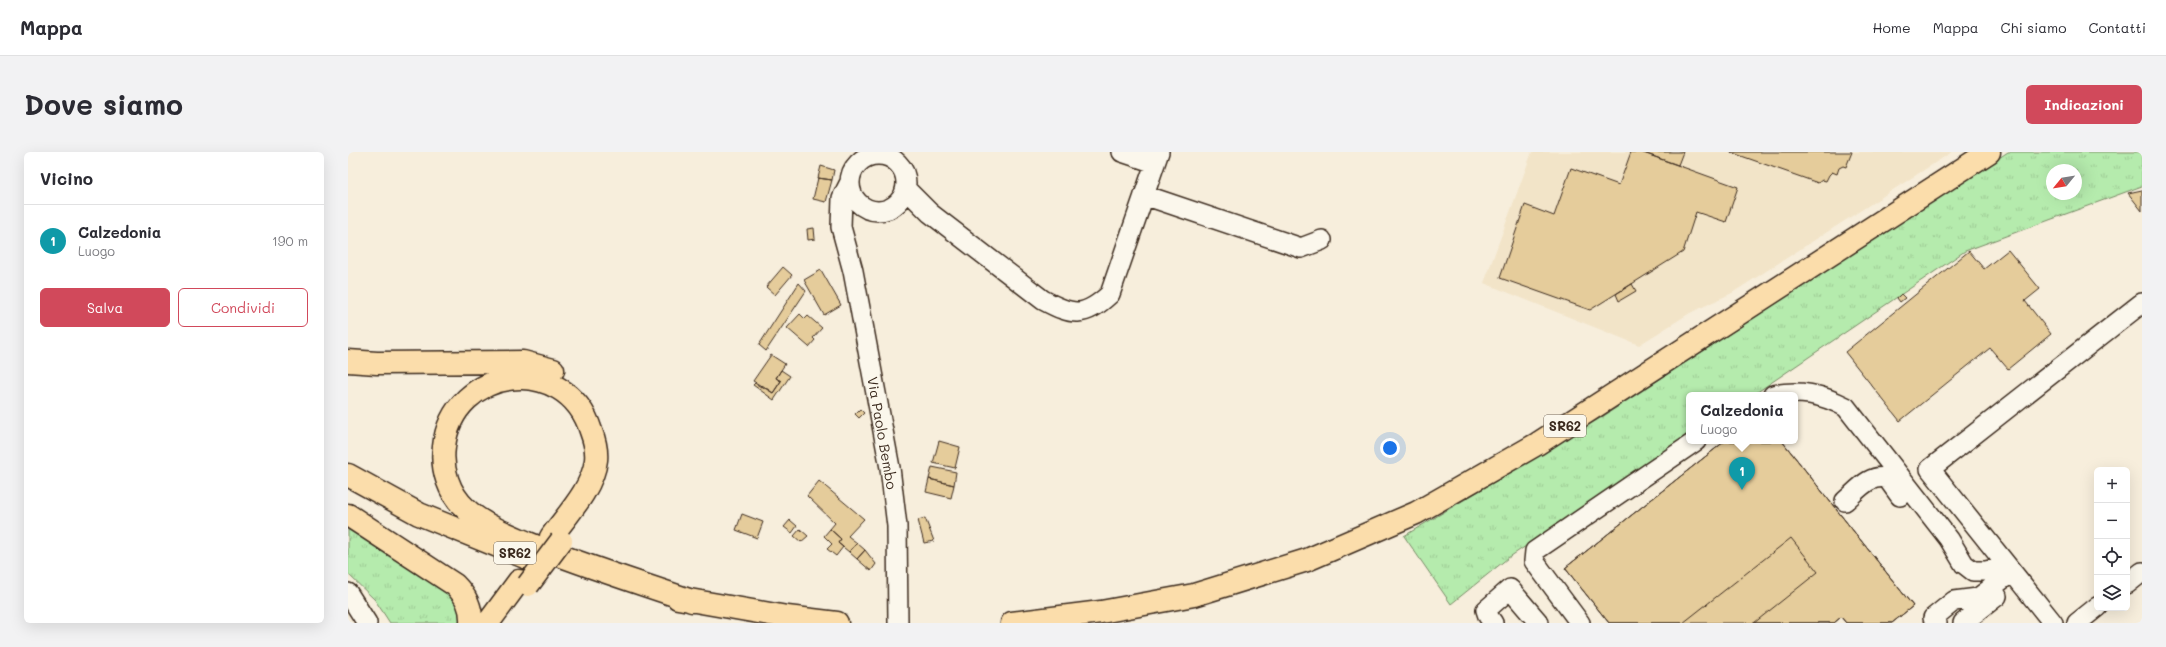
<!DOCTYPE html>
<html lang="it">
<meta charset="utf-8">
<style>
:root{--surface:#fff;--page:#f2f2f3;--text:#2b2b33;--muted:#7c7c81;--line:#e1e1e2;--accent:#d1495b}
body{margin:0;font-family:Mali,sans-serif;background:var(--page);color:var(--text)}
.controls{position:absolute;right:12px;bottom:12px;display:grid;overflow:hidden;border-radius:6px;box-shadow:0 4px 16px #0002}
.controls button{width:36px;height:36px;display:grid;place-items:center;padding:0;border:0;border-bottom:1px solid var(--line);background:var(--surface);color:var(--text);font:20px sans-serif}
.compass{position:absolute;left:1698px;top:12px;width:36px;height:36px;border-radius:50%;background:var(--surface);box-shadow:0 4px 16px #0002;rotate:240deg}
.you{position:absolute;left:1042px;top:296px;width:14px;height:14px;margin:-10px;border:3px solid #fff;border-radius:50%;background:#1a73e8;box-shadow:0 0 0 6px #1a73e833}
.badge{display:grid;place-items:center;width:26px;height:26px;border-radius:50%;background:var(--accent);color:#fff;font-size:13px;font-weight:700}
.pin{position:absolute;translate:-50% -33px;filter:drop-shadow(0 1px 2px #0008)}
.pin::after{content:'';position:absolute;top:21px;width:14px;height:12px;background:inherit;clip-path:polygon(0 0,100% 0,50% 100%)}
.popup{position:absolute;left:1338px;top:240px;width:112px;height:52px;box-sizing:border-box;display:grid;place-content:center;border-radius:6px;background:var(--surface);filter:drop-shadow(0 1px 3px #0005);font-size:13px;white-space:nowrap;color:var(--muted)}
.popup b{font-size:15px;color:var(--text)}
.popup::after{content:'';position:absolute;left:50%;top:100%;margin-left:-8px;border:8px solid transparent;border-top-color:var(--surface)}
.list{margin:0;padding:0;list-style:none}
h2{display:flex;justify-content:space-between;align-items:center;height:52px;margin:0;padding:0 16px;font-size:17px}
h2 small{font-size:13px;font-weight:400;color:var(--muted)}
.list li{display:grid;grid-template-columns:26px 1fr auto;gap:12px;align-items:center;box-sizing:border-box;height:72px;padding:0 16px;border-top:1px solid var(--line)}
.list b{display:block;font-size:15px;white-space:nowrap}
.list p{margin:0;font-size:13px;white-space:nowrap;color:var(--muted)}
.list em{font-size:13px;font-style:normal;color:var(--muted)}
.actions{display:flex;gap:8px;padding:12px 16px}
.actions a{flex:1;padding:9px 0;border:1px solid var(--accent);border-radius:6px;text-align:center;font-size:14px;color:var(--accent)}
.actions .main{background:var(--accent);color:#fff}
.icon{flex:none;width:22px;height:22px;fill:none;stroke:currentColor;stroke-width:2;stroke-linecap:round;stroke-linejoin:round}
.map{position:relative;flex:none;width:1794px;height:471px;overflow:hidden;border-radius:6px}
header{display:flex;align-items:center;gap:24px;box-sizing:border-box;height:56px;padding:0 20px;background:var(--surface);border-bottom:1px solid var(--line)}
header strong{font-size:19px}
nav{display:flex;gap:22px;margin-inline-start:auto;font-size:14px}
.intro{display:flex;align-items:center;justify-content:space-between;box-sizing:border-box;height:96px;padding:0 24px}
h1{margin:0;font-size:28px}
.button{padding:10px 18px;border-radius:6px;background:var(--accent);color:#fff;font-size:14px;font-weight:700}
main{display:flex;gap:24px;padding:0 24px}
aside{flex:1;background:var(--surface);border-radius:6px;box-shadow:0 4px 16px #0002}
.map>svg:first-child{display:block}
.built{fill:#f2e4c8}
.grass{fill:url(#grass-tufts);stroke:#788a66;fill-rule:evenodd}
.building{fill:#e5cc9b;stroke:#3b2a1e}
.lines{fill:none;stroke-linecap:round;stroke-linejoin:round}
.minor-casing{stroke:#3b2a1e;stroke-width:22}
.highway-casing{stroke:#3b2a1e;stroke-width:25}
.minor{stroke:#fbf7ec;stroke-width:19}
.highway{stroke:#fbddab;stroke-width:22}
.highway-bridge-casing{stroke:#3b2a1e;stroke-width:25;stroke-linecap:butt}
.highway-bridge{stroke:#fbddab;stroke-width:22}
.labels{text-anchor:middle;stroke-width:3.5;stroke-linejoin:round;paint-order:stroke}
.shield{fill:#fbf7ec;stroke:#75685c;stroke-width:1}
.shield-label{font-size:13px;font-weight:bold;fill:#3b2a1e}
.street-label{font-size:14px;fill:#3b2a1e;stroke:#fbf7ec}
</style>
<header>
<strong>Mappa</strong>
<nav><a>Home</a><a>Mappa</a><a>Chi siamo</a><a>Contatti</a></nav>
</header>
<div class="intro"><h1>Dove siamo</h1><a class="button">Indicazioni</a></div>
<main>
<aside>
<h2>Vicino<small></small></h2>
<ul class="list">
<li><span class="badge" style="background:#0f9aa8">1</span><div><b>Calzedonia</b><p>Luogo</p></div><em>190 m</em></li>
</ul>
<div class="actions"><a class="main">Salva</a><a>Condividi</a></div>
</aside>
<div class="map">
<svg width="1794" height="471" viewBox="0 0 1794 471">
<defs>
<pattern id="grass-tufts" width="24" height="20" patternUnits="userSpaceOnUse"><rect width="24" height="20" fill="#b5ebad"/><path d="M3 7l-1-3M5 7V3M7 7l1-3M15 17l-1-3M17 17v-4M19 17l1-3" fill="none" stroke="#9dca94"/></pattern>
</defs>
<rect width="100%" height="100%" fill="#f7eedc"/>
<filter id="ink" filterUnits="userSpaceOnUse"><feTurbulence type="fractalNoise" baseFrequency=".025" numOctaves="2"/><feDisplacementMap in="SourceGraphic" scale="8" xChannelSelector="R" yChannelSelector="G"/><feConvolveMatrix kernelMatrix="1 2 1 2 8 2 1 2 1" color-interpolation-filters="sRGB"/></filter>
<g filter="url(#ink)">
<path class="built" d="M1184,0H1604L1384,141L1342,161L1291,193L1136,131Z"/>
<path class="grass" d="M1660,0H1794V34L1617,99L1405,243H1341V285L1160,406L1103,452L1056,384L1254,265ZM1704,18H1728V42H1704Z
M0,368L96,430L120,471H42L27,448L0,422Z"/>
<path class="building" d="M1283,0H1293L1390,35L1378,70L1348,60L1335,100L1242,158L1152,126L1177,53L1206,64L1223,16L1271,33Z
M1293,0H1335L1330,13Z
M1382,0H1504L1498,15L1495,14L1491,16L1489,22L1484,20L1481,23L1478,29L1474,28L1470,31Z
M473,14L486,18L484,28L470,26Z
M470,26L484,28L478,50L465,47Z
M1794,38V59L1780,41Z
M466,76L467,87L460,88L459,77Z
M1660,98L1692,137L1677,149L1703,182L1660,217L1642,196L1552,269L1497,200L1621,99L1636,117Z
M435,115L444,123L427,143L418,135Z
M473,118L493,153L476,163L456,128Z
M451,131L458,139L418,199L411,193Z
M1284,132L1288,139L1271,149L1268,142Z
M1553,142L1557,146L1552,150L1549,146Z
M452,162L457,167L460,164L474,176L465,186L467,188L461,195L439,176Z
M423,203L437,212L428,226L433,229L425,241L405,229Z
M433,218L442,224L426,248L405,233L407,231L413,235L414,233L425,241L433,229L428,226Z
M512,257L516,261L511,266L507,262Z
M591,289L612,295L607,316L585,311Z
M1377,289H1434L1565,454L1544,471H1498L1493,465L1486,471H1406L1470,420L1443,386L1335,471H1261L1217,416Z
M1377,289H1434L1565,454L1544,471H1498L1493,465L1486,471H1261L1217,416Z
M584,315L608,320L606,333L581,327Z
M581,327L606,333L603,346L578,340Z
M471,329L516,367L500,384L509,391L501,400L490,391L493,387L482,377L487,371L459,344Z
M394,362L415,370L409,386L388,378Z
M577,366L586,389L576,391L570,368Z
M442,368L449,374L444,381L436,375Z
M452,377L460,384L453,390L446,384Z
M482,377L493,387L490,391L495,395L488,404L479,397L484,392L476,384Z
M509,391L517,398L509,407L501,400Z
M517,398L528,412L523,419L509,407Z"/>
<g class="lines">
<defs>
<path id="minor" d="M774,0L807,11
M502 31a28 28 0 1 1 56 0a28 28 0 1 1-56 0Z
M502,30L494,46L493,75L505,119L542,316L549,374L550,471
M558,37L582,61L695,148C725,164 736,166 762,142L811,0
M796,43L953,96L974,88
M1425,243C1452,238 1473,242 1498,255L1601,387L1616,412L1625,419H1638L1659,414
M1497,349C1510,338 1521,322 1539,326L1552,344
M1779,432L1794,420
M0,441L19,471
M1145,471L1140,464L1138,458L1162,437L1191,471
M1232,471L1186,409L1187,399L1348,289
M1589,471L1585,466L1606,449L1630,446L1664,420
M1615,471L1649,444
M1705,471L1582,317L1794,151
M1729,471L1749,455"/>
<path id="highway" d="M0,209L29,211L175,210L205,218
M0,323L71,362L177,405
M0,363L107,433C118,444 124,455 123,471
M203,385C219,363 245,336 248,308C249,299 246,287 243,279C218,199 104,214 96,295C93,317 101,342 118,357C135,373 159,382 180,391C233,413 289,430 344,449
M330,446L439,465L489,471
M140,471L171,429
M664,471L753,460L846,443L959,408L1068,361L1189,292L1641,0"/>
</defs>
<use href="#minor" class="minor-casing"/>
<use href="#highway" class="highway-casing"/>
<use href="#minor" class="minor"/>
<use href="#highway" class="highway"/>
<defs>
<path id="highway-bridge" d="M180,433L213,389"/>
</defs>
<use href="#highway-bridge" class="highway-bridge-casing"/>
<use href="#highway-bridge" class="highway-bridge"/>
</g>
</g>
<g class="labels">
<g class="shield">
<rect x="1196" y="263" width="42" height="22" rx="3"/>
<rect x="146" y="390" width="42" height="22" rx="3"/>
</g>
<g class="shield-label">
<text x="1217" y="279">SR62</text>
<text x="167" y="406">SR62</text>
</g>
<g class="street-label">
<text transform="translate(534 281) rotate(80)" y="5">Via Paolo Bembo</text>
</g>
</g>
</svg>
<div class="controls">
<button>+</button>
<button>−</button>
<button><svg class="icon" aria-label="locate" viewBox="0 0 24 24"><circle cx="12" cy="12" r="6"/><path d="M12 2v4M12 18v4M2 12h4M18 12h4"/></svg></button>
<button><svg class="icon" aria-label="layers" viewBox="0 0 24 24"><path d="M12 4l9 5-9 5-9-5zM3 14l9 5 9-5"/></svg></button>
</div>
<svg class="compass" viewBox="-18 -18 36 36"><path d="M0-13l5 13h-10z" fill="#e53935"/><path d="M0 13l5-13h-10z" fill="#7c7c81"/></svg>
<div class="you"></div>
<div class="pin badge" style="left:1394px;top:338px;background:#0f9aa8">1</div>
<div class="popup"><b>Calzedonia</b>Luogo</div>
</div>
</main>
